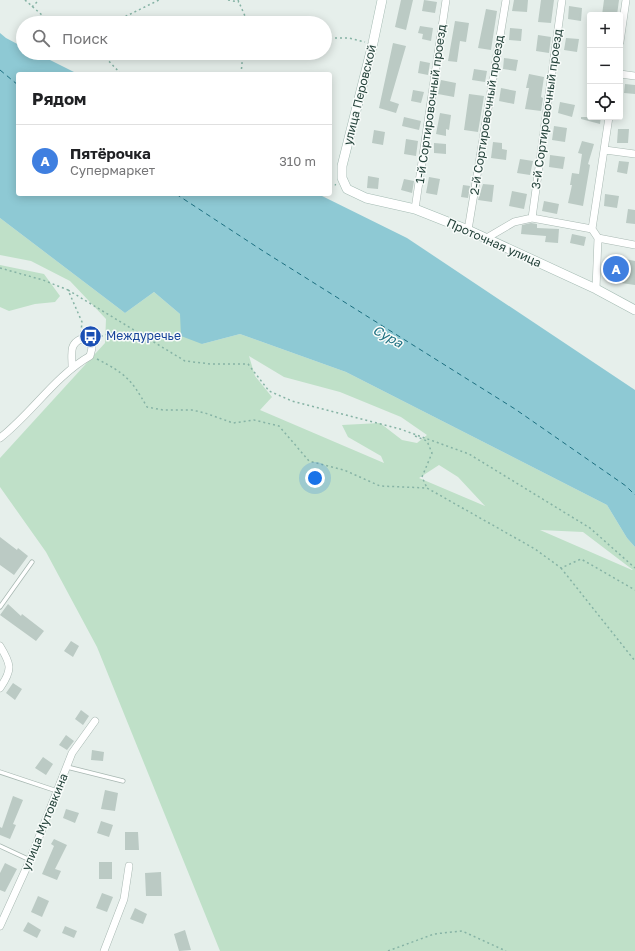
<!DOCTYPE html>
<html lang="ru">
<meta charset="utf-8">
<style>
:root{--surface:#fff;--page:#f2f2f2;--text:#202124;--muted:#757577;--line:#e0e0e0;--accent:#7f4e3f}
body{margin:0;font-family:"Golos Text",sans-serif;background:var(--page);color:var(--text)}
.controls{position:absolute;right:12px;top:12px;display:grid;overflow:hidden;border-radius:4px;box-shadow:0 2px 10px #0003}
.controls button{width:36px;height:36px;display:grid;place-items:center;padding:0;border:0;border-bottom:1px solid var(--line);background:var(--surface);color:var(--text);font:20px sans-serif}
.you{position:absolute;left:315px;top:478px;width:14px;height:14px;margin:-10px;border:3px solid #fff;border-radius:50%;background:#1a73e8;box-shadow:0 0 0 6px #1a73e833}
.badge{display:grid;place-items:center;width:26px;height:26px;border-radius:50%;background:var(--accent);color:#fff;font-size:13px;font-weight:700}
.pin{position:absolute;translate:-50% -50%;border:2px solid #fff;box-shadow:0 1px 4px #0006}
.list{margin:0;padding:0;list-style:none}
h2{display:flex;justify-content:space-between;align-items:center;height:52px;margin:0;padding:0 16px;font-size:17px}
h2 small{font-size:13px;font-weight:400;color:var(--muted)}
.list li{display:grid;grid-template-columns:26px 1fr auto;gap:12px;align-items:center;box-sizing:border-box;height:72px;padding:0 16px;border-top:1px solid var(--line)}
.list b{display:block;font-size:15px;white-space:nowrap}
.list p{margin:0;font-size:13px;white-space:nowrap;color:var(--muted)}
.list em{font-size:13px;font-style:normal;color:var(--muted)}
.icon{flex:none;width:22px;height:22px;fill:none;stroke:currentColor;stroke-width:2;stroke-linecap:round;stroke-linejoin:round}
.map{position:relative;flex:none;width:635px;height:951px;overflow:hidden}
.search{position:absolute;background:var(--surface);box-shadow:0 2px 10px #0003;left:16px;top:16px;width:316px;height:44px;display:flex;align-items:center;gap:10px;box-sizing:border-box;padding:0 14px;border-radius:22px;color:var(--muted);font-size:15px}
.panel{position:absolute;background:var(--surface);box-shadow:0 2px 10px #0003;left:16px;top:72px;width:316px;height:124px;border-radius:4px}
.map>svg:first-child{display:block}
.green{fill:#bfe0c8;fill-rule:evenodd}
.water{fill:#8ec9d4}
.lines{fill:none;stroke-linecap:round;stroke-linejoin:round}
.ferry{stroke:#1c6f80;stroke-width:1;stroke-dasharray:5 4;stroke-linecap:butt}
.building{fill:#bbcac4}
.lane-casing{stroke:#a8b8b2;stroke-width:5}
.street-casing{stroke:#a8b8b2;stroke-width:8}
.secondary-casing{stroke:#a4bbb3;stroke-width:10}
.path{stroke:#86b3a5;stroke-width:1.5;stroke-dasharray:2 3;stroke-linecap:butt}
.lane{stroke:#fff;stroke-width:3.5}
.street{stroke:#fff;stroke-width:7}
.secondary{stroke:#fff;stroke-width:9}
.labels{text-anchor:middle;stroke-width:3;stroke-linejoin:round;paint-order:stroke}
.street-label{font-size:12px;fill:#24423a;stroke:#f7fbf9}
.transit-label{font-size:12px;fill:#164399;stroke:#f7fbf9;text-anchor:start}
.water-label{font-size:13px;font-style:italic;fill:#1c6f80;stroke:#f7fbf9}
</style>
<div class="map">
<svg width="635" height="951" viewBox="0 0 635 951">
<rect width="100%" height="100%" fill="#e6efeb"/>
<path class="green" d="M0,218L125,313L154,292L180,314L202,344L240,334L346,372L607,505L627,538L635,547V951H220L97,647L46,552L0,487V458L105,343L106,319L70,281L31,261L0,255ZM249,356L284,377L340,392L401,417L427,435L417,443L402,440L380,423L342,425L348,437L381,456L384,463L260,410L272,397L255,376ZM439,465L458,477L485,506L419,478ZM540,530L583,532L633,570H632Z
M0,265L44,274L60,296L55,302L35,304L9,311L0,307Z"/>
<path class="water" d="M0,33L6,38L23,47V53H36L78,74H18V194H318L407,238L635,390V547L627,538L607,505L346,372L240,334L202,344L181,336L180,314L154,292L125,313L0,218Z"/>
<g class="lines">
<path class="ferry" d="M0,70L18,85
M176,194L263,251L515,409L626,486L635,495"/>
</g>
<path class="building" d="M401,0H413L406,30L395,27Z
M424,0L437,2L435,13L422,11Z
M514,0H528L527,12L512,11Z
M541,0H554L551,23L538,22Z
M604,0H619L617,15H602Z
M569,6L582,8L581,21L568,19Z
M486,9L497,11L491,50L478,48Z
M455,21L469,23L466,42L460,41L457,62L448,61Z
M420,26L433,28L431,41L422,39L423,34L418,33Z
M510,28L522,29L521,41L509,40Z
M538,35L551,37L549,53L536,51Z
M566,38L579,39L577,52L564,50Z
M393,43L406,46L390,101L399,104L396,113L379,108Z
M504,58L518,60L516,71L503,69Z
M420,61L430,63L428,75L418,73Z
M474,69L487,71L485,82L472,80Z
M529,74L544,77L541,97L543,98L541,111L525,109L529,88H526Z
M441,80L456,83L454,97L438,94Z
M625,84L635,85V94L624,93Z
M501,88L516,91L514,104L499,101Z
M413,90L424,92L421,103L411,101Z
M469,94L484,96L478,132L464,130Z
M560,102L575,105L572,117L558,113Z
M440,113L451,115L449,130L446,129V136L436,134Z
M404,117L421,121L419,130L402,126Z
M581,117H601L600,124L581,119Z
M554,126L567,128L565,142L552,140Z
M618,129H629L628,143H617Z
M374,130L385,132L383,145L372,143Z
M406,139L418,141L416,156L404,154Z
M582,141L594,144L588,164L590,165L583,206L568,203L572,185H570L572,173L579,174L582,154L578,153Z
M493,142L502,143V149L507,150L506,160L491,158Z
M434,143L446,144V154L434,153Z
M550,155L565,157L563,169L549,167Z
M520,159L533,161L530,175L517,173Z
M619,161L629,162L627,174L617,172Z
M368,176L379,178L378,189L367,188Z
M429,177L440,179L437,195L426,193Z
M404,179L414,181L412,193L401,190Z
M483,184L494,185L492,202L478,200Z
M463,185L470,186L468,198L461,197Z
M512,191L527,194L524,209L509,206Z
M605,194L619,196L617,208L604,206Z
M544,201L559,204L557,214L542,211Z
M628,209L635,210V224L626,223Z
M531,223L537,224V228L559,229L558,243L545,242L546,236L521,234L522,225Z
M572,234L586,237L584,246L570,243Z
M625,259L635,261V285L621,283L623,275L609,273L611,260L625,263Z
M0,537L17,550L18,548L28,556L14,575L0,565Z
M8,604L21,616L22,614L44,631L36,641L0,615Z
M71,641L79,646L73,657L64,651Z
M13,683L22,689L15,700L6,693Z
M81,710L89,716L83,725L75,719Z
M66,735L74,741L67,750L59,745Z
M92,750L104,752L103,761L91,760Z
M43,757L53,764L46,775L35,768Z
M105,790L118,793L115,811L101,809Z
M13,796L23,800L13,824L16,825L10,839L0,835V827L2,828Z
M66,809L79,813L75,823L63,818Z
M101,821L113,825L109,837L97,833Z
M125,832H138L139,850H125Z
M54,839L67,845L55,869L61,871L57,880L42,874L54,846L51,844Z
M99,862H112V879H99Z
M5,863L17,869L5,892L0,890V873Z
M161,872L162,896H146L145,873Z
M102,893L113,897L107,912L96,908Z
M38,896L49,901L42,917L31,912Z
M135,908L147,914L143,924L130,919Z
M28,922L41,930L37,938L23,931Z
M65,926L77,931L74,938L62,933Z
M185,930L191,950L179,951L174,934Z"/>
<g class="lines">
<defs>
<path id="lane" d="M0,607L32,562
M67,767L123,781
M0,772L57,791
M0,846L30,860"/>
<path id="street" d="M620,42L626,0
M620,74L635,76
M605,150L635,154
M415,209L446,0
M532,218L562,0
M592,229L609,117
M468,230L506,0
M598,238L635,245
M485,239L514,222L532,218L592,229L598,238L596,289
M0,438C32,413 55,376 90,356L92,348L89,342L81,339C69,344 72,354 72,366
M0,646C11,664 13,669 0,688
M0,926L30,860L72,753L95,721
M104,951L124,899L129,866"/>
<path id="secondary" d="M382,0L373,43L342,166V178L347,189L366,198L415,209L468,230L596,289L635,310"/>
</defs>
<use href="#lane" class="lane-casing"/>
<use href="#street" class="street-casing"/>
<use href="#secondary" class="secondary-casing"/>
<path class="path" d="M25,0L51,23
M228,0L239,2
M238,0L248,23
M32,7L39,0
M112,23L159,0
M325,38H349L365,42
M97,53L104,56L121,74
M241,74L243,53
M330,183L336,185
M0,268L43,280L68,290L82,322L81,332
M68,290L185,361L211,364H248L269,391L292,401L400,429L469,454L590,528L635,568
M96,338L113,332L146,339
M97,359C126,374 131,379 147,407L163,410H192L205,413L233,423L254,420L279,426L309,461L344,470L380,486L427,488L535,549L561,568L581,559L635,590
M415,436L427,441L432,453L422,477L427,488
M561,568L635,661
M388,951L434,934L462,931L506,951"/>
<use href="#lane" class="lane"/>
<use href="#street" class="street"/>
<use href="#secondary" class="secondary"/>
</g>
<defs>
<symbol id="bus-disc" viewBox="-11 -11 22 22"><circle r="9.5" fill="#1a4fb4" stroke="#f7fbf9"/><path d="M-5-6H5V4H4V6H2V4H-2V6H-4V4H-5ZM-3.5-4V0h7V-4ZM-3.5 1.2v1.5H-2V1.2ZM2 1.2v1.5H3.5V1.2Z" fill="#fff"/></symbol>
</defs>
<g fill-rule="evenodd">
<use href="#bus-disc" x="78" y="324" width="25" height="25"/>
</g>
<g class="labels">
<g class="street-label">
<text transform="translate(360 95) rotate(-76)" y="4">улица Перовской</text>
<text transform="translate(431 104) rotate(-82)" y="4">1-й Сортировочный проезд</text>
<text transform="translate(547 109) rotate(-82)" y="4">3-й Сортировочный проезд</text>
<text transform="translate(487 115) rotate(-81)" y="4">2-й Сортировочный проезд</text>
<text transform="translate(494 243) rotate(24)" y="4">Проточная улица</text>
<text transform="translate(45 822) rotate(-68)" y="4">улица Мутовкина</text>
</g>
<g class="transit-label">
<text x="106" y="340">Междуречье</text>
</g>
<g class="water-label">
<text transform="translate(388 336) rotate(29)" y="5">Сура</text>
</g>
</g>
</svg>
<div class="controls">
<button>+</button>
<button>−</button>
<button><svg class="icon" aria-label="locate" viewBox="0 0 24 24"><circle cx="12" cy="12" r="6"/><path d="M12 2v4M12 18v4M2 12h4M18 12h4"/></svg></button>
</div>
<div class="you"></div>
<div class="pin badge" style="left:616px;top:269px;background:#3f7fe0">A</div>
<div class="search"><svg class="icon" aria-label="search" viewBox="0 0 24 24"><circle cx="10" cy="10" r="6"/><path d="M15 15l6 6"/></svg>Поиск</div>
<section class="panel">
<h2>Рядом<small></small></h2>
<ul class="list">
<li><span class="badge" style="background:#3f7fe0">A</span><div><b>Пятёрочка</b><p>Супермаркет</p></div><em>310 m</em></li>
</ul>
</section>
</div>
